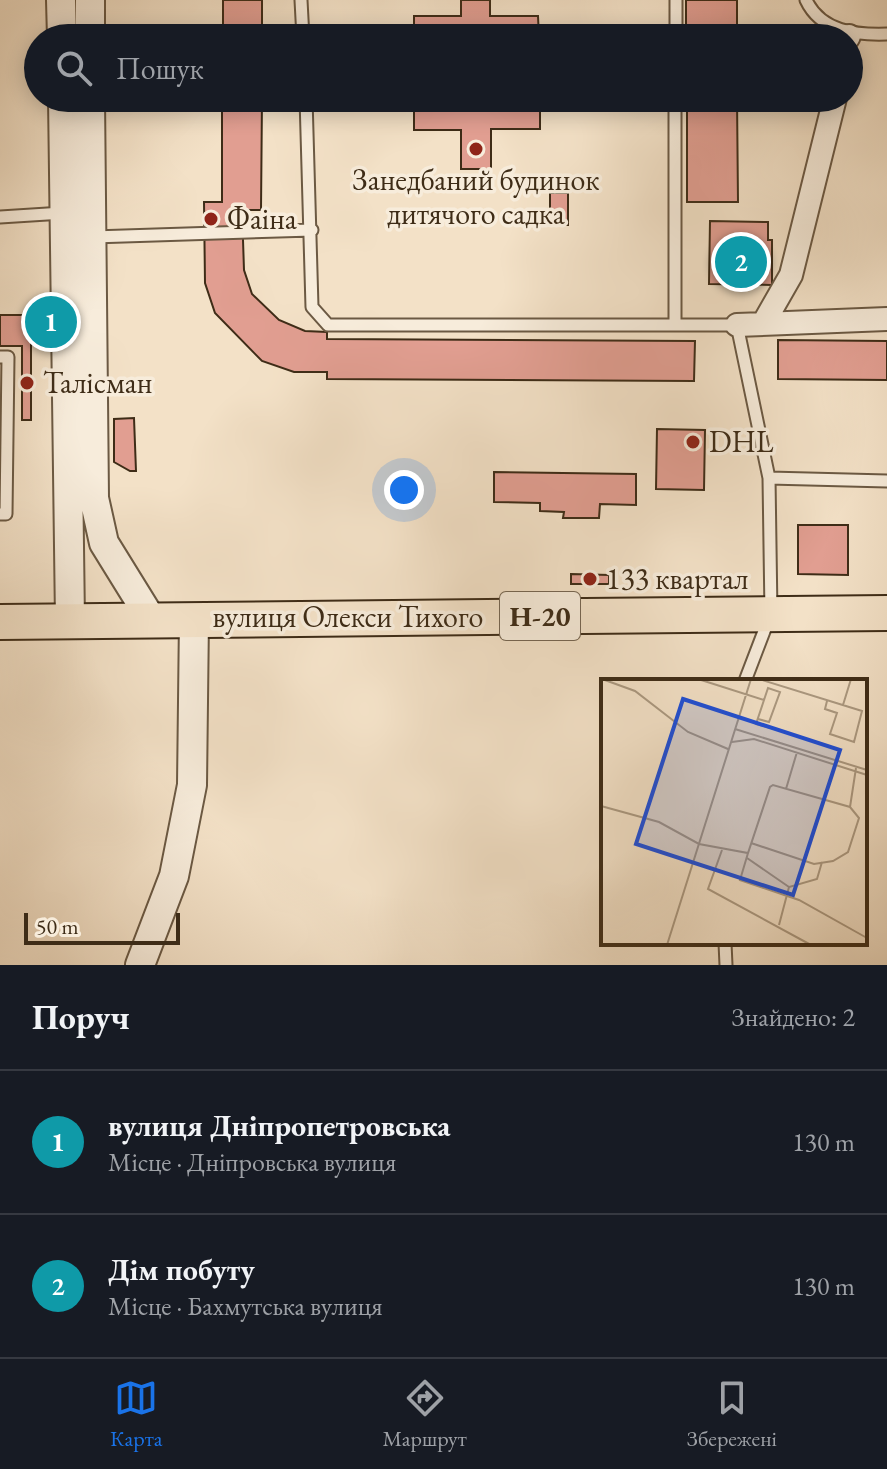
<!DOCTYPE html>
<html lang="uk">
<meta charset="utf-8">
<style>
:root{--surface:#171b24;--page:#20242c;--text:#f1f3f6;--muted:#9ea1a6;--line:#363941;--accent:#1a73e8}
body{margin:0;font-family:"EB Garamond",serif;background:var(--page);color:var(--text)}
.scale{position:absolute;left:24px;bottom:20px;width:156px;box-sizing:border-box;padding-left:8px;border:4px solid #3e2c17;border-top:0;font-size:22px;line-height:28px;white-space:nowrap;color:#3e2c17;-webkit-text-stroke:6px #f7ecdb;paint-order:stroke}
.you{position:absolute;left:404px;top:490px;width:28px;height:28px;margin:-20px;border:6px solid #fff;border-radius:50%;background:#1a73e8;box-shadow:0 0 0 12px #1a73e833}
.badge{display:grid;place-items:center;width:52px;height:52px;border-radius:50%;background:var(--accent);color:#fff;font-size:26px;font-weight:700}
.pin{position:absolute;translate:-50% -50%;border:4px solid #fff;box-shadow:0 2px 8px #0006}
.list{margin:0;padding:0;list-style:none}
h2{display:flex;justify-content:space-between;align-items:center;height:104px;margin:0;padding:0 32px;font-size:34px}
h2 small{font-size:26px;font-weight:400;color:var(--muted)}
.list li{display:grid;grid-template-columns:52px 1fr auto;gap:24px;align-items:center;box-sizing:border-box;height:144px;padding:0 32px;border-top:2px solid var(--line)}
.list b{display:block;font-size:30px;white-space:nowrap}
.list p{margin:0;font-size:26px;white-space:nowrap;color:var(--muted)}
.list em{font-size:26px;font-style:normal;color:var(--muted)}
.icon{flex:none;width:44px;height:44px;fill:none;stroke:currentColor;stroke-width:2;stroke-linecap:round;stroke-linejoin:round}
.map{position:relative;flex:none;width:887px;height:965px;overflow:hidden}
.search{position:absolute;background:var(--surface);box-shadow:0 4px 20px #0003;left:24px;right:24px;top:24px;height:88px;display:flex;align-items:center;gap:20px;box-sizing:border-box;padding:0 28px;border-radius:44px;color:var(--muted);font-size:30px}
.sheet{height:392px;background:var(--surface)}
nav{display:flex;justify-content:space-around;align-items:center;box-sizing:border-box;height:112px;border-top:2px solid var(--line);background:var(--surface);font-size:22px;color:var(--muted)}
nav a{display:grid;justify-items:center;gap:4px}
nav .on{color:var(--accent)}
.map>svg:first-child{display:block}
.building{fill:#e19e91;stroke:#3e2c17;stroke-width:2}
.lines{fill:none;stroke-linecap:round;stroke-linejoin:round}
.service-casing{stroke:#6b5943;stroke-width:15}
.minor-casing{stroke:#6b5943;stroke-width:26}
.tertiary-casing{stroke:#6b5943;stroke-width:32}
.primary-casing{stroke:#3e2c17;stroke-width:38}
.service{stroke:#f7ecdb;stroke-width:11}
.minor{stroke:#f7ecdb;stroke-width:22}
.tertiary{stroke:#f7ecdb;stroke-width:28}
.primary{stroke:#f3e1c7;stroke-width:34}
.poi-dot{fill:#8f2418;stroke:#f7ecdb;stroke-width:3}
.labels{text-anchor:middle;stroke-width:7;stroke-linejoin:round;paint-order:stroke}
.shield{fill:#f7ecdb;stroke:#766652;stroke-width:2}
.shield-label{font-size:28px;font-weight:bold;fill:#3e2c17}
.poi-label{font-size:30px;fill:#3e2c17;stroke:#f7ecdb;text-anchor:start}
.street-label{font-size:30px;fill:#3e2c17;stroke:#f7ecdb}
.inset-road{fill:none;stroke:#ab9981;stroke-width:2}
.view{fill:#1d4ed8;fill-opacity:0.15;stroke:#1d4ed8;stroke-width:4}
.inset-edge{fill:none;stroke:#3e2c17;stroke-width:4}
</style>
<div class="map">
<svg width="887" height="965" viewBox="0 0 887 965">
<rect width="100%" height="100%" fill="#f3e1c7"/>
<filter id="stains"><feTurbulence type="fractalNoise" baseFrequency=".0025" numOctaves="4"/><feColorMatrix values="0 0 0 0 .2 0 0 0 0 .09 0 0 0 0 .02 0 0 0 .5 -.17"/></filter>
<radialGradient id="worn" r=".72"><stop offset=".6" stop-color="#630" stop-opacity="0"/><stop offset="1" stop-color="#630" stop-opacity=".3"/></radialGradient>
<path class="building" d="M223,0H262V38H223Z
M461,0H490V16H538L539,38H414V16H461Z
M686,0H737V38H686Z
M222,98H262L261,210H242L244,270L252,294L279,320L305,331L327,332V339L695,341L694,381L327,379V372H294L262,361L215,313L205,283L204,202H222Z
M687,98H737L738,202H687Z
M414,99H540V129H491V169H461V130H414Z
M550,193H568V225H550Z
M710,221L768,222V240H772V285L709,284Z
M45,312H56L57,332H45Z
M0,315H31V420H22V346H0Z
M778,340L887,341V380L778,379Z
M134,418L136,471H130L114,462V419Z
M657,429L705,430L704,490L656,489Z
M494,472L636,474V505L600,504L599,518H563L564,512L540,511V503L494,502Z
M798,525H848V575L798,574Z
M571,574L609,575V584H571Z"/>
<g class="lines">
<defs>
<path id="service" d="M301,0L303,38
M806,0C821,32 856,35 887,34
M676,38V0
M306,98L312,307L328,325H737L769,478L771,613L745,681
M0,217L63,213
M93,237L312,230
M675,325V98
M0,357H8L6,514H0
M769,478L887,481
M725,943L726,965"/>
<path id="minor" d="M848,38L849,36
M763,324L791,275L835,98
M737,325L887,319"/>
<path id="tertiary" d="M61,0L62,38
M90,0V38
M63,98L70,621
M90,98L94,498L104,543L151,619
M140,965L174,876L192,785L194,618"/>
<path id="primary" d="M0,622L887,613"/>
</defs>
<use href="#service" class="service-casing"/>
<use href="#minor" class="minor-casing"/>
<use href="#tertiary" class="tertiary-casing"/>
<use href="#primary" class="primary-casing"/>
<use href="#service" class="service"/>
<use href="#minor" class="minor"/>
<use href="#tertiary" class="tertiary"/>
<use href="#primary" class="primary"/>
</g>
<g class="poi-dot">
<circle cx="476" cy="149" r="8"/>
<circle cx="211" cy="219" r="8"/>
<circle cx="27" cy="383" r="8"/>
<circle cx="693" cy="442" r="8"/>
<circle cx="590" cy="579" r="8"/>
</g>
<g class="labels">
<rect class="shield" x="500" y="592" width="80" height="48" rx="6"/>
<g class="shield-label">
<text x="540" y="626">Н-20</text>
</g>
<g class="poi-label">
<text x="476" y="190" text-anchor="middle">Занедбаний будинок<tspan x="476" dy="34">дитячого садка</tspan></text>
<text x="227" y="229">Фаіна</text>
<text x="43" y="393">Талісман</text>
<text x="709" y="452">DHL</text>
<text x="606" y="589">133 квартал</text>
</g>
<g class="street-label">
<text x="348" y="627">вулиця Олекси Тихого</text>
</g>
</g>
<g transform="translate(601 679)">
<rect width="266" height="266" fill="#f3e1c7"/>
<path class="inset-road" d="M1,0L34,12L87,53L127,70M97,0L163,21L155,45L181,52M158,0L261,32L253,63L229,55L236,34L224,30L226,22M242,26L250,0M157,40L168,43L179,13L167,9L163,21M134,50L266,91M131,63L153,60L266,96M185,110L196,73M0,127L58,143L98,165L147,174L169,108L172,106L249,128L258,139L247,173L232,182L213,185L150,164M249,128L255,89M121,171L107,210L210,266M147,174L139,201L198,221L266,259M146,179L188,208M178,246L188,208L216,200L221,183M66,266L150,0"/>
<path class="view" d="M82,20L239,71L192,216L35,165Z"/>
<rect width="266" height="266" class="inset-edge"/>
</g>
<rect width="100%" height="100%" filter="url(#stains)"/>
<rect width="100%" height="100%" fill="url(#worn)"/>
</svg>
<div class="scale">50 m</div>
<div class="you"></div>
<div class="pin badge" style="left:51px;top:322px;background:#0f9aa8">1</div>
<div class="pin badge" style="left:741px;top:262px;background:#0f9aa8">2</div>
<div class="search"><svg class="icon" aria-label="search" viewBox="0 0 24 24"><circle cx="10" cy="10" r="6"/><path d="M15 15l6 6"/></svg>Пошук</div>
</div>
<section class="sheet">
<h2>Поруч<small>Знайдено: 2</small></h2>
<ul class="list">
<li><span class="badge" style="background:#0f9aa8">1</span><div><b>вулиця Дніпропетровська</b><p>Місце · Дніпровська вулиця</p></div><em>130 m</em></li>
<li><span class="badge" style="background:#0f9aa8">2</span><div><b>Дім побуту</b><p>Місце · Бахмутська вулиця</p></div><em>130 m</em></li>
</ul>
</section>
<nav>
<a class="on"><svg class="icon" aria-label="map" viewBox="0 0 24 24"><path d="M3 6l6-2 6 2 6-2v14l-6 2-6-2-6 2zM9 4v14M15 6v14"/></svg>Карта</a>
<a><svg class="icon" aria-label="directions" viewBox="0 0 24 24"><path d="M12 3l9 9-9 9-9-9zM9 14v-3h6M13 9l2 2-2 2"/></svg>Маршрут</a>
<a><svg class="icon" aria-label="saved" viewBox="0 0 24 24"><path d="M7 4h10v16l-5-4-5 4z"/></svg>Збережені</a>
</nav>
